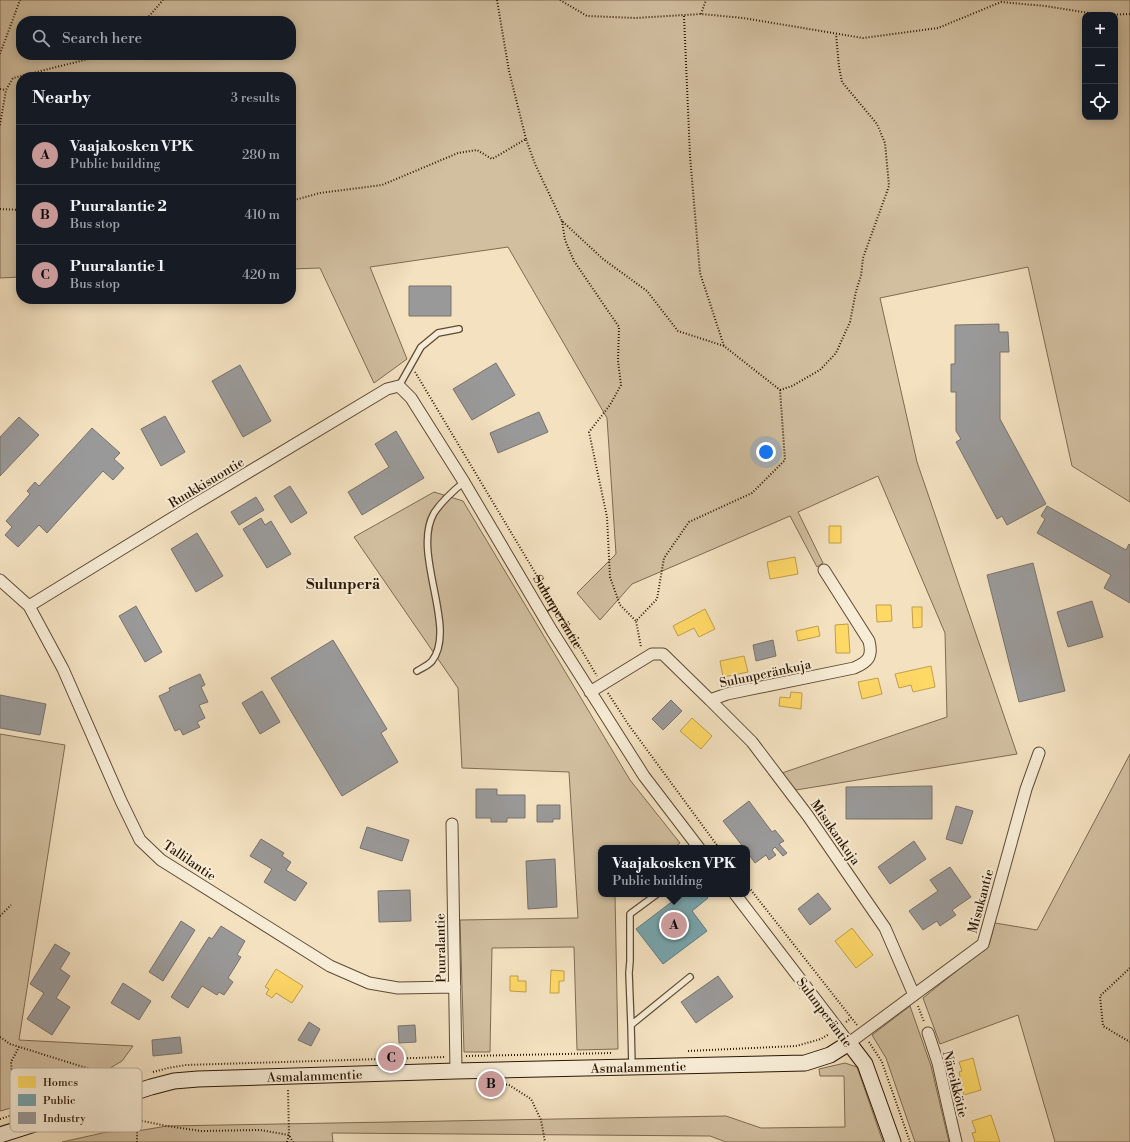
<!DOCTYPE html>
<meta charset="utf-8">
<style>
:root{--surface:#171b24;--page:#242831;--text:#f1f3f6;--muted:#9ea1a6;--line:#363941;--accent:#c59692}
body{margin:0;font-family:"Libre Bodoni",serif;background:var(--page);color:var(--text)}
.controls{position:absolute;right:12px;top:12px;display:grid;overflow:hidden;border-radius:8px;box-shadow:0 2px 10px #0003}
.controls button{width:36px;height:36px;display:grid;place-items:center;padding:0;border:0;border-bottom:1px solid var(--line);background:var(--surface);color:var(--text);font:20px sans-serif}
.you{position:absolute;left:766px;top:452px;width:14px;height:14px;margin:-10px;border:3px solid #fff;border-radius:50%;background:#1a73e8;box-shadow:0 0 0 6px #1a73e833}
.badge{display:grid;place-items:center;width:26px;height:26px;border-radius:50%;background:var(--accent);color:#111;font-size:13px;font-weight:700}
.pin{position:absolute;translate:-50% -50%;border:2px solid #fff;box-shadow:0 1px 4px #0006}
.popup{position:absolute;left:598px;top:845px;width:152px;height:52px;box-sizing:border-box;display:grid;place-content:center;border-radius:8px;background:var(--surface);filter:drop-shadow(0 1px 3px #0005);font-size:13px;white-space:nowrap;color:var(--muted)}
.popup b{font-size:15px;color:var(--text)}
.popup::after{content:'';position:absolute;left:50%;top:100%;margin-left:-8px;border:8px solid transparent;border-top-color:var(--surface)}
.list{margin:0;padding:0;list-style:none}
h2{display:flex;justify-content:space-between;align-items:center;height:52px;margin:0;padding:0 16px;font-size:17px}
h2 small{font-size:13px;font-weight:400;color:var(--muted)}
.list li{display:grid;grid-template-columns:26px 1fr auto;gap:12px;align-items:center;box-sizing:border-box;height:60px;padding:0 16px;border-top:1px solid var(--line)}
.list b{display:block;font-size:15px;white-space:nowrap}
.list p{margin:0;font-size:13px;white-space:nowrap;color:var(--muted)}
.list em{font-size:13px;font-style:normal;color:var(--muted)}
.icon{flex:none;width:22px;height:22px;fill:none;stroke:currentColor;stroke-width:2;stroke-linecap:round;stroke-linejoin:round}
.map{position:relative;flex:none;width:1130px;height:1142px;overflow:hidden}
.search{position:absolute;background:var(--surface);box-shadow:0 2px 10px #0003;left:16px;top:16px;width:280px;height:44px;display:flex;align-items:center;gap:10px;box-sizing:border-box;padding:0 14px;border-radius:16px;color:var(--muted);font-size:15px}
.panel{position:absolute;background:var(--surface);box-shadow:0 2px 10px #0003;left:16px;top:72px;width:280px;height:232px;border-radius:16px}
.map>svg:first-child{display:block}
.green{fill:#d1bfa0;stroke:#7e6b52;fill-rule:evenodd}
.homes{fill:#ffd966;stroke:#c09f49}
.public{fill:#76a5af;stroke:#607a7c}
.industry{fill:#999;stroke:#78726c}
.lines{fill:none;stroke-linecap:round;stroke-linejoin:round}
.lane-casing{stroke:#5e4a33;stroke-width:8}
.street-casing{stroke:#5e4a33;stroke-width:13}
.secondary-casing{stroke:#2c1704;stroke-width:17}
.path{stroke:#2c1704;stroke-width:2;stroke-dasharray:1 2;stroke-linecap:butt}
.lane{stroke:#f7ecd6;stroke-width:5.5}
.street{stroke:#f7ecd6;stroke-width:11}
.secondary{stroke:#f7ecd6;stroke-width:15}
.labels{text-anchor:middle;stroke-width:4;stroke-linejoin:round;paint-order:stroke}
.street-label{font-size:13px;fill:#2c1704;stroke:#f7ecd6}
.quarter-label{font-size:15px;font-weight:bold;fill:#2c1704;stroke:#f7ecd6}
.key{fill:#f7ecd6;stroke:#baac97;stroke-width:1}
.key-label{font-size:11px;fill:#2c1704}
</style>
<div class="map">
<svg width="1130" height="1142" viewBox="0 0 1130 1142">
<rect width="100%" height="100%" fill="#f3e1c0"/>
<filter id="stains"><feTurbulence type="fractalNoise" baseFrequency=".005" numOctaves="4"/><feColorMatrix values="0 0 0 0 .2 0 0 0 0 .09 0 0 0 0 .02 0 0 0 .5 -.17"/></filter>
<radialGradient id="worn" r=".72"><stop offset=".6" stop-color="#630" stop-opacity="0"/><stop offset="1" stop-color="#630" stop-opacity=".3"/></radialGradient>
<path class="green" d="M0,0H1130V502L1072,466L1028,267L880,298L917,462L1017,754L796,790L782,773L947,717L945,633L878,476L798,512L823,563L817,567L790,516L632,584L600,620L577,593L616,554L607,418L508,247L370,267L407,359L374,383L320,268L291,269V77H21V277L0,278ZM1085,15H1115V117H1085ZM21,21H291V55H21Z
M434,492L463,501L630,780L680,843L673,848H601V894H615L618,1049L577,1050L574,947L492,948L490,1052H464L460,920L578,918L569,772L462,768L458,688L354,537Z
M0,734L65,745L19,1040L133,1046L122,1061L70,1092L0,1111Z
M1130,754V1142H1055L1018,1015L940,1044L923,998L989,945L995,923L1037,930Z
M910,1006L931,1066L949,1142H915L886,1058L872,1035Z
M845,1063L857,1067L883,1142H726L710,1136L332,1133L333,1142H62L107,1132L137,1131L167,1126L726,1116L761,1128L845,1127L844,1076H820L819,1069Z"/>
<path class="homes" d="M829,526H841V543H829Z
M795,557L798,574L770,579L767,562Z
M876,605H891L892,621L877,622Z
M912,607H922V627L913,628Z
M705,609L715,629L699,637L694,628L678,636L673,626Z
M848,624L850,653H836L835,625Z
M818,626L820,636L798,641L796,631Z
M744,656L748,672L723,677L720,661Z
M931,666L935,687L913,692L911,685L899,688L895,674Z
M878,678L882,694L862,699L858,682Z
M791,692L802,693L801,709L779,706L780,697L790,698Z
M692,718L712,736L701,749L680,731Z
M852,928L873,955L856,968L835,941Z
M276,969L303,986L292,1003L276,993L272,998L266,994L269,989L265,987Z
M551,970L564,971V981H559V993H550Z
M510,976H518V981H526V992L510,991Z
M973,1058L981,1090L964,1095L959,1072L962,1071L959,1062Z
M991,1115L1000,1142H975L972,1133L976,1132L972,1121Z"/>
<path class="public" d="M682,894H705L708,898L692,911L707,931L663,964L636,929Z"/>
<path class="industry" d="M409,286H451V316H409Z
M999,324V332H1008L1009,352H1000V419L1046,504L1007,525L1002,516L997,519L956,442L961,439L956,431V392H951V364H955V325Z
M496,363L515,395L472,420L453,389Z
M240,365L271,421L243,437L212,381Z
M539,412L548,432L498,453L490,433Z
M165,416L185,452L161,466L141,429Z
M19,417L39,435L0,476V437Z
M92,428L120,453L114,459L124,468L113,480L103,471L47,533L39,525L18,547L5,535L12,527L6,521L30,494L27,491L35,482L39,486Z
M396,431L424,478L362,515L348,492L389,467L375,444Z
M290,486L307,513L291,523L274,496Z
M256,497L264,510L239,525L231,512Z
M1047,506L1126,550L1129,544L1130,545V603L1104,588L1111,575L1037,533L1045,519L1041,516Z
M261,518L265,525L271,521L291,554L267,568L243,529Z
M197,533L223,576L196,592L171,549Z
M1033,563L1065,691L1019,702L987,575Z
M1092,601L1103,637L1068,647L1057,612Z
M136,606L162,652L145,662L119,616Z
M333,640L387,729L381,733L398,762L342,796L271,678Z
M773,640L776,656L756,661L753,645Z
M200,674L205,685L201,687L208,702L199,705L205,718L197,722L200,727L183,735L180,729L175,731L159,696L170,691L169,688Z
M262,691L280,722L260,734L242,703Z
M0,695L46,704L40,735L0,728Z
M671,700L682,711L663,730L652,719Z
M932,786V819H846V787Z
M476,789H497V795H525V818H507V822H491V818H476Z
M749,801L772,832L775,830L784,841L779,844L787,853L783,856L775,847L772,850L776,855L769,860L766,855L755,863L747,852V848H744L723,821Z
M537,805H560V819H553V822H537Z
M956,806L973,811L962,844L946,839Z
M367,827L409,840L402,861L360,848Z
M261,839L284,853L282,856L291,862L286,870L307,883L295,901L264,882L272,869L250,856Z
M914,841L926,859L890,884L878,867Z
M555,859L557,907L528,909L526,861Z
M950,867L971,897L952,910L956,915L940,926L937,921L923,930L909,911L938,891L930,880Z
M410,890L411,921L379,922L378,891Z
M818,893L831,909L810,925L798,909Z
M181,921L195,930L163,981L149,972Z
M221,926L245,941L237,955L241,957L228,978L233,982L224,995L219,992L217,995L202,986L188,1008L171,997L209,937L212,939Z
M55,944L70,953L60,969L70,976L56,998L70,1007L52,1035L27,1019L44,993L30,984Z
M718,976L733,997L696,1023L681,1002Z
M123,983L151,1001L139,1020L111,1003Z
M309,1022L320,1029L311,1046L298,1040Z
M415,1025L416,1042L399,1043L398,1026Z
M180,1037L182,1053L153,1056L152,1040Z"/>
<g class="lines">
<defs>
<path id="lane" d="M399,386L421,347L438,333L459,329
M417,671C422,668 429,665 432,661C458,628 411,553 434,513C442,501 453,491 464,482
M631,1025L629,973L630,961V914L657,894
M632,1066L631,1025L690,977"/>
<path id="street" d="M0,580L29,606L63,669L121,801L140,840L161,860L330,966L369,983L398,988L455,987
M29,606L187,509L387,389L399,386L411,398L464,482L552,631L644,776L699,848
M590,692L652,654H663L710,700L727,694L854,668C868,662 873,657 869,641L824,570
M710,700L752,742L808,816L885,928L914,995
M452,824L456,1071
M735,894L849,1043L983,944L1026,789L1039,753
M928,1033L938,1063L956,1142"/>
<g id="secondary">
<path id="s2" d="M0,1135L151,1087L174,1081L198,1079L456,1071L805,1063L830,1055L849,1043L865,1064L893,1142"/>
</g>
</defs>
<use href="#lane" class="lane-casing"/>
<use href="#street" class="street-casing"/>
<use href="#secondary" class="secondary-casing"/>
<g class="path">
<path d="M497,0L509,71L526,139"/>
<path d="M560,0L587,16L635,18L701,14L743,18L863,38L938,28L1001,2L1045,6L1102,15"/>
<path d="M701,14L706,0"/>
<path d="M1105,15L1130,14"/>
<path d="M684,16L690,156L700,273L724,346"/>
<path d="M145,21L163,0"/>
<path d="M0,54L20,0"/>
<path d="M0,89L6,90"/>
<path d="M0,125L6,90L13,78L104,55"/>
<path d="M291,201L320,193L382,185L458,153L477,150L492,159L526,139L535,164L562,221L603,259L647,291L678,331L724,346L780,390L785,460L752,493L689,522L664,558L657,599L636,621L641,647"/>
<path d="M0,209L21,210"/>
<path d="M562,221L565,240L574,261L619,327L618,361L621,385L610,405L589,432L607,517L610,577L620,605L636,621"/>
<path id="s1" d="M415,372L597,676"/>
<path d="M780,390L792,386L820,370L836,353L850,322L856,291L861,276L863,258L889,186L885,143L877,124L842,82L839,67L836,34"/>
<path d="M608,693L628,724L719,848"/>
<path d="M747,885L857,1025"/>
<path d="M0,916L11,905"/>
<path d="M1130,968L1100,996L1103,1026L1130,1042"/>
<path d="M918,1006L924,1022"/>
<path d="M846,1022L851,1018"/>
<path d="M0,1037L10,1044L93,1070L112,1083"/>
<path d="M869,1042L882,1062L910,1142"/>
<path d="M688,1051L796,1046L821,1039L829,1034"/>
<path d="M466,1056L612,1053"/>
<path d="M153,1072L168,1068L186,1065L446,1057"/>
<path d="M503,1084L509,1085L531,1099L541,1120L545,1142"/>
<path d="M128,1107L137,1131V1142"/>
<path d="M17,1114L16,1092L12,1075L11,1062L19,1047"/>
<path d="M0,1119L143,1074"/>
<path d="M133,1119L167,1126L201,1131L260,1130L289,1135L293,1142"/>
<path d="M287,1142L289,1135L288,1090"/>
</g>
<use href="#lane" class="lane"/>
<use href="#street" class="street"/>
<use href="#secondary" class="secondary"/>
</g>
<g class="labels">
<g class="street-label">
<text transform="translate(206 482) rotate(-31)" y="5">Ruukkisuontie</text>
<text dy="5" stroke="none"><textPath href="#s1" startOffset="279">Sulunperäntie</textPath></text>
<text transform="translate(765 673) rotate(-12)" y="5">Sulunperänkuja</text>
<text transform="translate(836 832) rotate(55)" y="5">Misukankuja</text>
<text transform="translate(190 860) rotate(34)" y="5">Tallilantie</text>
<text transform="translate(980 901) rotate(-75)" y="5">Misukantie</text>
<text transform="translate(440 948) rotate(-91)" y="5">Puuralantie</text>
<text transform="translate(825 1012) rotate(53)" y="5">Sulunperäntie</text>
<text dy="5" stroke="none"><textPath href="#s2" startOffset="647">Asmalammentie</textPath></text>
<text dy="5" stroke="none"><textPath href="#s2" startOffset="323">Asmalammentie</textPath></text>
<text transform="translate(956 1084) rotate(76)" y="5">Näreikkötie</text>
</g>
<g class="quarter-label">
<text x="343" y="589">Sulunperä</text>
</g>
</g>
<rect x="10" y="1068" width="132" height="64" rx="6" class="key"/>
<rect x="18" y="1076" width="18" height="12" fill="#ffd966"/>
<rect x="18" y="1094" width="18" height="12" fill="#76a5af"/>
<rect x="18" y="1112" width="18" height="12" fill="#999"/>
<g class="key-label">
<text x="43" y="1086">Homes</text>
<text x="43" y="1104">Public</text>
<text x="43" y="1122">Industry</text>
</g>
<rect width="100%" height="100%" filter="url(#stains)"/>
<rect width="100%" height="100%" fill="url(#worn)"/>
</svg>
<div class="controls">
<button>+</button>
<button>−</button>
<button><svg class="icon" aria-label="locate" viewBox="0 0 24 24"><circle cx="12" cy="12" r="6"/><path d="M12 2v4M12 18v4M2 12h4M18 12h4"/></svg></button>
</div>
<div class="you"></div>
<div class="pin badge" style="left:674px;top:925px">A</div>
<div class="popup"><b>Vaajakosken VPK</b>Public building</div>
<div class="pin badge" style="left:491px;top:1084px">B</div>
<div class="pin badge" style="left:391px;top:1058px">C</div>
<div class="search"><svg class="icon" aria-label="search" viewBox="0 0 24 24"><circle cx="10" cy="10" r="6"/><path d="M15 15l6 6"/></svg>Search here</div>
<section class="panel">
<h2>Nearby<small>3 results</small></h2>
<ul class="list">
<li><span class="badge">A</span><div><b>Vaajakosken VPK</b><p>Public building</p></div><em>280 m</em></li>
<li><span class="badge">B</span><div><b>Puuralantie 2</b><p>Bus stop</p></div><em>410 m</em></li>
<li><span class="badge">C</span><div><b>Puuralantie 1</b><p>Bus stop</p></div><em>420 m</em></li>
</ul>
</section>
</div>
